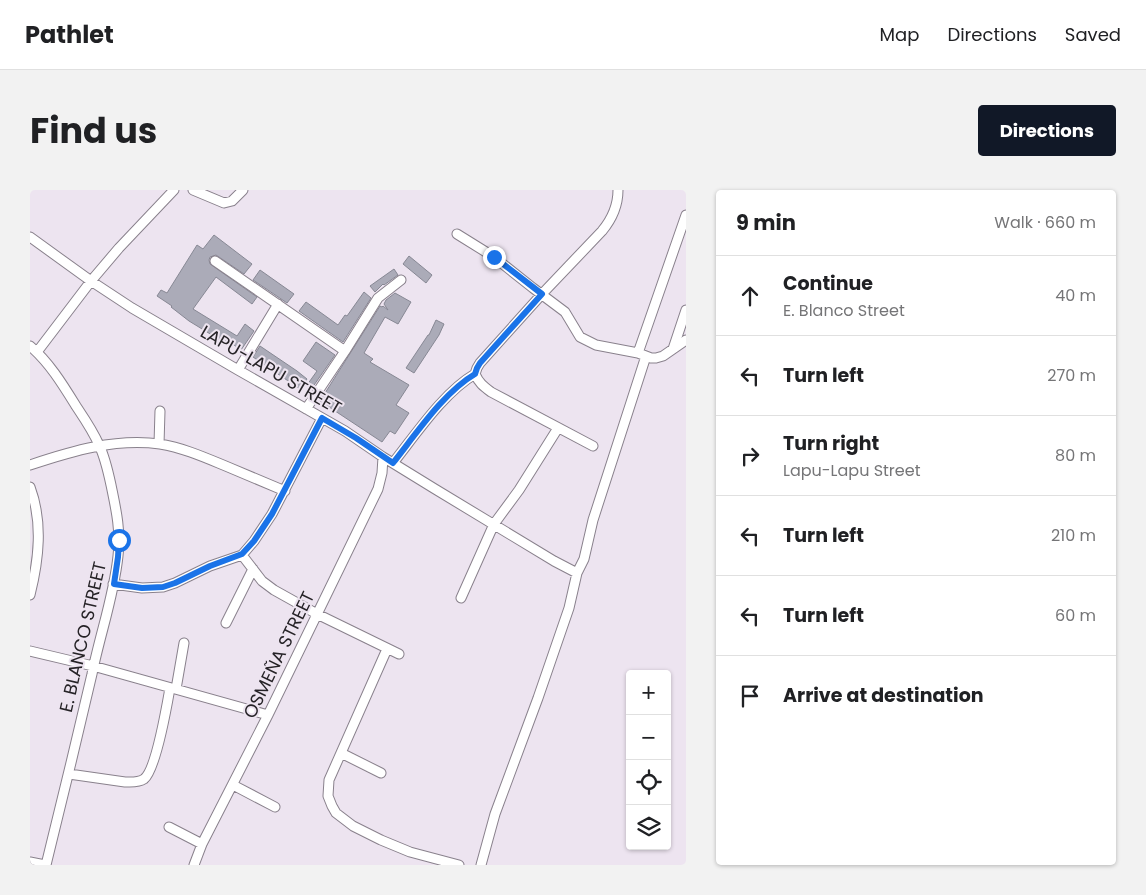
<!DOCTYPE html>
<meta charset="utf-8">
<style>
:root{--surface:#fff;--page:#f2f2f2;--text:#202124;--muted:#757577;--line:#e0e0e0;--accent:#111827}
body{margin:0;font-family:Poppins,sans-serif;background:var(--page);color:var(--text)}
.controls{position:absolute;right:15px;bottom:15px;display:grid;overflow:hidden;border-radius:5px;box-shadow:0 1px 4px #0004}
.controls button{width:45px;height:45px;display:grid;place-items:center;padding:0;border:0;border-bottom:1px solid var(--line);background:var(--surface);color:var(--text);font:25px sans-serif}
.stop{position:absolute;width:15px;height:15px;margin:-11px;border:4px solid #1a73e8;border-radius:50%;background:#fff}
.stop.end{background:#1a73e8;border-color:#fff;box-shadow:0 1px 5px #0008}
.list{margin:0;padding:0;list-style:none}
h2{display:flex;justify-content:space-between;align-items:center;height:65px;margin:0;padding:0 20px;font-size:21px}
h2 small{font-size:16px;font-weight:400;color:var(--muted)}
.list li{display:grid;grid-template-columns:32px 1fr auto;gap:15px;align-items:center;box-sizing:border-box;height:80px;padding:0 20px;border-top:1px solid var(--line)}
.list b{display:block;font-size:19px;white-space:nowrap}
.list p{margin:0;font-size:16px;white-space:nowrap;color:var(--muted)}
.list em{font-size:16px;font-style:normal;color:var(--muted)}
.icon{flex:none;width:28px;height:28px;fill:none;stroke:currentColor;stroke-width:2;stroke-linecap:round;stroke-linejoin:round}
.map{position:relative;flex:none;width:656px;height:675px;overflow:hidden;border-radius:5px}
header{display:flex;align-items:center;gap:30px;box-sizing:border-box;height:70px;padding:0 25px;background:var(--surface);border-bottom:1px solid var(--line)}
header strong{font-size:24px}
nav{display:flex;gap:28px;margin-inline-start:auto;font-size:18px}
.intro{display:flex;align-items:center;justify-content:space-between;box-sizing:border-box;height:120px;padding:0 30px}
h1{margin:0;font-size:35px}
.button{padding:12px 22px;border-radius:5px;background:var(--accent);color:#fff;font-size:18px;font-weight:700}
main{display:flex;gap:30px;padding:0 30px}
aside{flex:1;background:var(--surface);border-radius:5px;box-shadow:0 1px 4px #0004}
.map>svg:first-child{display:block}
.building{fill:#ababb8;stroke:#878894}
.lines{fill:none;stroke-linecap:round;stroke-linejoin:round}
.minor-casing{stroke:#89818c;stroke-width:11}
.minor{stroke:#fff;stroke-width:9}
.route{stroke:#1a73e8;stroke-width:6}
.labels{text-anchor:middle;stroke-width:4;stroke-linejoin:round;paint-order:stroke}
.street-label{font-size:18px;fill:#262327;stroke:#ede4f0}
</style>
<header>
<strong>Pathlet</strong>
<nav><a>Map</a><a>Directions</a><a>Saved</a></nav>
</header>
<div class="intro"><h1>Find us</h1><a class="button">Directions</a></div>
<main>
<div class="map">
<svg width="656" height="675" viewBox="0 0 656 675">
<rect width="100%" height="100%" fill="#ede4f0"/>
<path class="building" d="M184,45L222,74L214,84L186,65L180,67L179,70L180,74L227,107L222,114L186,87L163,119L207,146L215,134L224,141L211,160L197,150L195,153L159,131L141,117L142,116L127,106L131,100L137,103L167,55L173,59Z
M379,66L402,85L396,93L373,74Z
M364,79L368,85L354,95L353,94L345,102L340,96Z
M230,80L264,104L257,113L223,90Z
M334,102L341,108L313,152L269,121L276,112L308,135L315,125L317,126Z
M365,103L381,112L368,134L355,127L334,163L343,169L340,172L379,195L366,215L379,223L365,244L360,241L352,252L290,211L350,116L352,117L353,116L358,120L354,114L356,110Z
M406,130L414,134L409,145L384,183L376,178L398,145H399Z
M286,152L305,165L282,198L277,195L287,181L273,171Z
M230,156L267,181L277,189L270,199L223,167Z"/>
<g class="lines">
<defs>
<path id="minor" d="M163,0L194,13L202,11L213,0
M427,44L464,67L503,98L535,122L550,147L566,155L608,163L621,168H626L633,166L656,150
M0,47L61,91L102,118L208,180L315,241L353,267L405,299L524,371L547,383
M185,71L315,161L276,219
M0,156C19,172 33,195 46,216C54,228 63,241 69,255C75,267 78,281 81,295C86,319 91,341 88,366C84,406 70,444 62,484C47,548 32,611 16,675
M643,159L656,120
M315,161L348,108L371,90
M7,162L61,91L89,58L144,0
M608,163L656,25
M208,180L248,114
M445,184C449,193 453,196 461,202L563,256
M129,254L130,221
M363,273C386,244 414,202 445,184L447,178L450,173L512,104L572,41C582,29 588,16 588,0
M0,275C42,261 85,248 130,254C154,258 176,268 198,277C217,285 236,293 255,301
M0,297C13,332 9,369 0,405
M212,365L232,391L244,400L287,424L369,464
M83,394L112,398L133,397L145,393L180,376L212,365L224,351L242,324L292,228
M431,408L464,334L489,300L528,238
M196,433L223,379
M357,459L299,590L298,606L302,616L306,623L323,636L351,650L380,662L429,675
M0,461L63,476L238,525
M146,499L154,453
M311,563L351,583
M39,584L95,592C101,592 108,593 114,589C126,580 137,515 140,498
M203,595L245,617
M139,637L172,654
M0,672L15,675
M164,675L172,654L238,525L348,299L352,283L353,267
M451,675L465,624L508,508L539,418L547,383L554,369L563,330L616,166"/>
</defs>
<use href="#minor" class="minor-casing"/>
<use href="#minor" class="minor"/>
</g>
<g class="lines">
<path class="route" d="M89,350L88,367L84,394L112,398L133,397L145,393L180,376L212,364L224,351L242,324L292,228L326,248L363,273C386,244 414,202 445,184L447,178L450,173L512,104L464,67"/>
</g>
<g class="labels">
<g class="street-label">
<text transform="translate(241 180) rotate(30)" y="6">LAPU-LAPU STREET</text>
<text transform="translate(53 447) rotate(-77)" y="6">E. BLANCO STREET</text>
<text transform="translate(249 465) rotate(-64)" y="6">OSMEÑA STREET</text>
</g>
</g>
</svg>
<div class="controls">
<button>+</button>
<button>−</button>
<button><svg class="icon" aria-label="locate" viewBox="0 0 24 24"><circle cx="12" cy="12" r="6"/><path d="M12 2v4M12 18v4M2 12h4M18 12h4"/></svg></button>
<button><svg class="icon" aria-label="layers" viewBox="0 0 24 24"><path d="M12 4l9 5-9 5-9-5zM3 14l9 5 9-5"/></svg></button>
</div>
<div class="stop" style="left:89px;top:350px"></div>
<div class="stop end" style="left:464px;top:67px"></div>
</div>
<aside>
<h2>9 min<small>Walk · 660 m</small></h2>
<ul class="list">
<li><svg class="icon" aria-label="ahead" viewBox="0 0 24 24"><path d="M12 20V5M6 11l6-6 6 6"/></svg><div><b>Continue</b><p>E. Blanco Street</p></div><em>40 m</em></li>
<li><svg class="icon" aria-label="left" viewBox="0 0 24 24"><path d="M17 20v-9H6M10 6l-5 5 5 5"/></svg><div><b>Turn left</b></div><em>270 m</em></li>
<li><svg class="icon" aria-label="right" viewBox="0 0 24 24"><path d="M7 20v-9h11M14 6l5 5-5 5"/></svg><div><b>Turn right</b><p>Lapu-Lapu Street</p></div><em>80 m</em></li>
<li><svg class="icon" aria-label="left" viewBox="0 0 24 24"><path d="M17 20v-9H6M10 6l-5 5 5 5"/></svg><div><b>Turn left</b></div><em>210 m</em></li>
<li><svg class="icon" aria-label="left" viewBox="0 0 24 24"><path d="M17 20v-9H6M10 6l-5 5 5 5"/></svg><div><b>Turn left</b></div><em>60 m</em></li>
<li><svg class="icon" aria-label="arrive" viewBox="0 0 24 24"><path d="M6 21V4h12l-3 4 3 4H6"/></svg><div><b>Arrive at destination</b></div></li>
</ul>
</aside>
</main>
